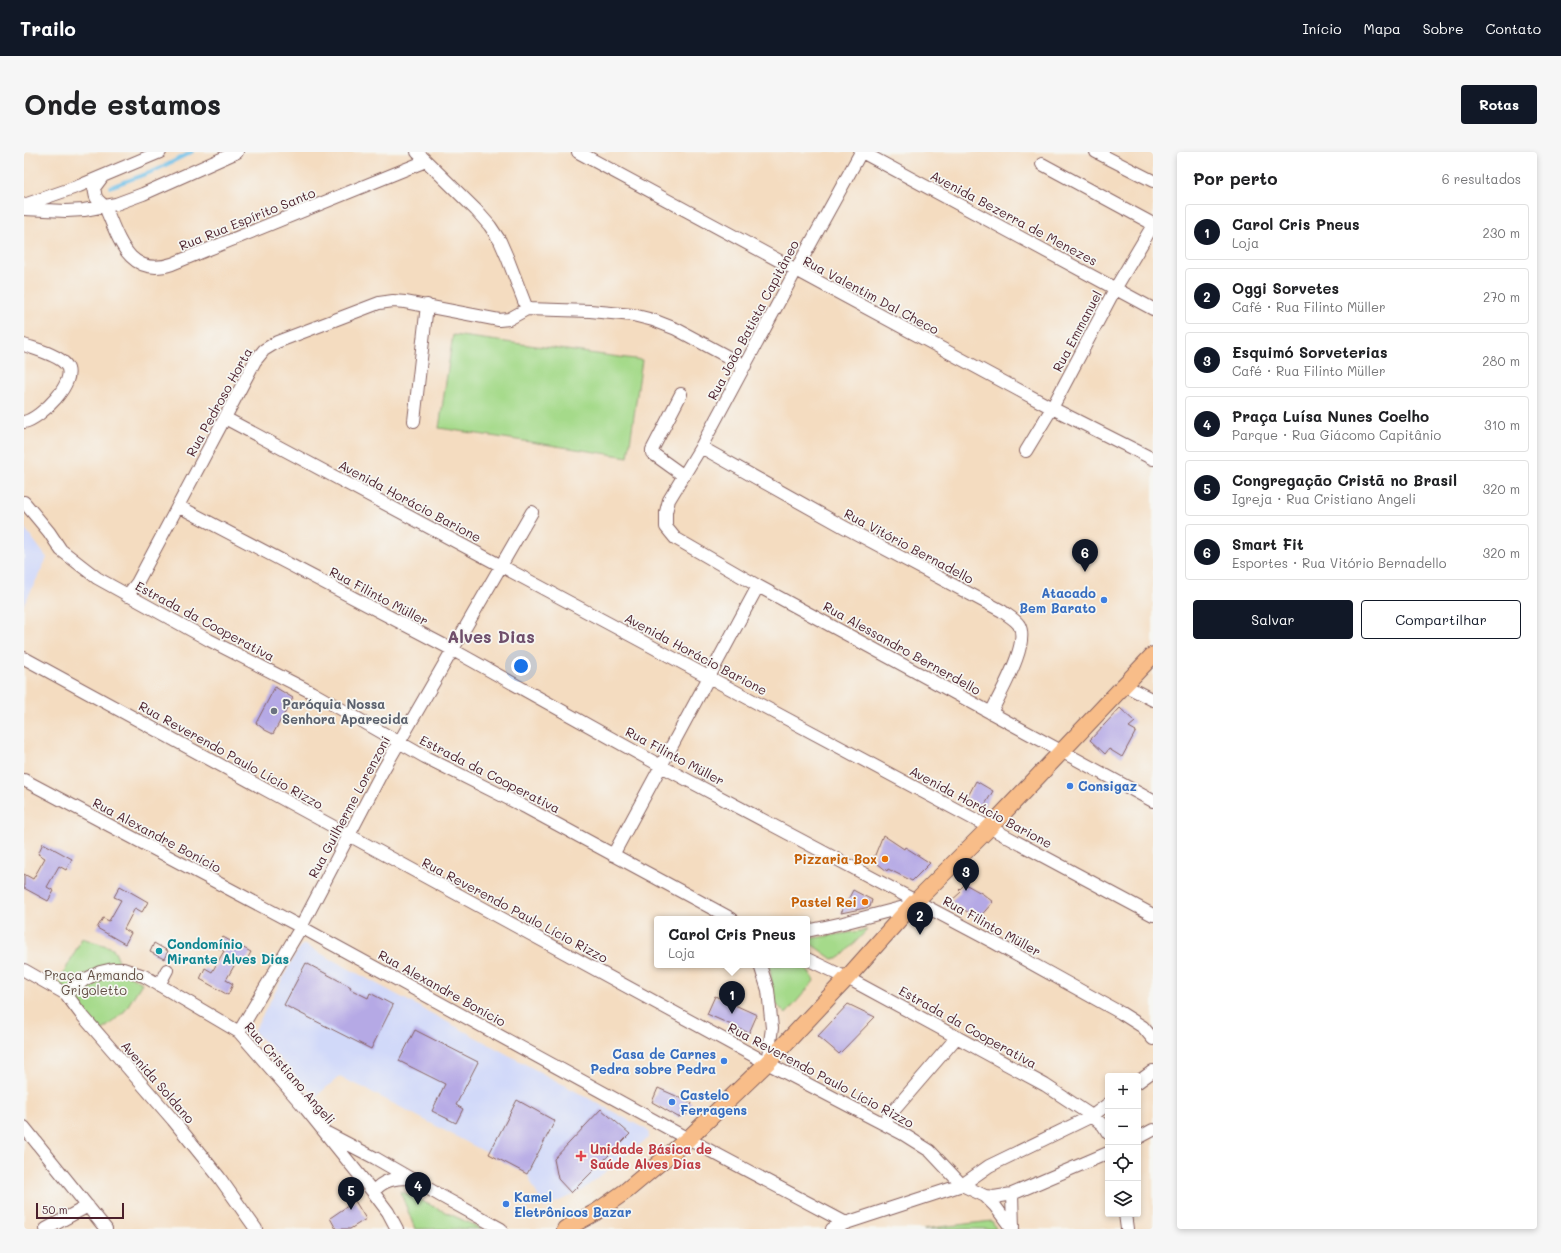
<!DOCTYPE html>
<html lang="pt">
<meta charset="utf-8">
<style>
:root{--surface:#fff;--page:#f6f6f6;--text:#202124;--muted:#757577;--line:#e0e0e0;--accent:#111827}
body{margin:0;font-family:Mali,sans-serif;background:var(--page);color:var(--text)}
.controls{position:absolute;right:12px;bottom:12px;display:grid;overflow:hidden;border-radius:4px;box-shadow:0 2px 6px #0003}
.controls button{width:36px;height:36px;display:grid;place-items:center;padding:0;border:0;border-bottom:1px solid var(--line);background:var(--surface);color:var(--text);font:20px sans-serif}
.scale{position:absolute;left:12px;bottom:10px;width:88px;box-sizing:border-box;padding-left:4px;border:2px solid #4a1f2b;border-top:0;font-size:11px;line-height:14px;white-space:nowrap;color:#4a1f2b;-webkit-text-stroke:3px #f6f6f2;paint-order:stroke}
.you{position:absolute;left:497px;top:514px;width:14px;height:14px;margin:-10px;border:3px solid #fff;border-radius:50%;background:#1a73e8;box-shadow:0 0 0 6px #1a73e833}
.badge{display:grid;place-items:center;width:26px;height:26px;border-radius:50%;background:var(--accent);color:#fff;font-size:13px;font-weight:700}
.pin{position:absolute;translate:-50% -33px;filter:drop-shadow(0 1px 2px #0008)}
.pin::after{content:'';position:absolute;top:21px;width:14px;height:12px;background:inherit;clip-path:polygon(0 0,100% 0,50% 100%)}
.popup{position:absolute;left:630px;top:764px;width:156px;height:52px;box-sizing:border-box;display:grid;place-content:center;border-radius:4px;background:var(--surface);filter:drop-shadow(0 1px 3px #0005);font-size:13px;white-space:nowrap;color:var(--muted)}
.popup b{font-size:15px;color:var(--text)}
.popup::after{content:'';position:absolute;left:50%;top:100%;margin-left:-8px;border:8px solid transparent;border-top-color:var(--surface)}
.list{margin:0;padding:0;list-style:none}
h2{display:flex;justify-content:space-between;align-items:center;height:52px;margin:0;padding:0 16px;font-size:17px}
h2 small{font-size:13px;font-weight:400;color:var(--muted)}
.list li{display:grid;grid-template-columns:26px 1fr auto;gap:12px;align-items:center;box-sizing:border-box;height:56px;margin:0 8px 8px;padding:0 8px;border:1px solid var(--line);border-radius:4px}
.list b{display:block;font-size:15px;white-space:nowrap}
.list p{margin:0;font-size:13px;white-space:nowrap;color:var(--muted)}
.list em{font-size:13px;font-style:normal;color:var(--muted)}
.actions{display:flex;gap:8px;padding:12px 16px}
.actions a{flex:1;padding:9px 0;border:1px solid var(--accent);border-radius:4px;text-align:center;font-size:14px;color:var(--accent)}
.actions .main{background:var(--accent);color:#fff}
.icon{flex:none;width:22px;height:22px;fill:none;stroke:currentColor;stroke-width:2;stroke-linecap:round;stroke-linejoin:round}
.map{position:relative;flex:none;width:1129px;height:1077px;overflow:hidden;border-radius:4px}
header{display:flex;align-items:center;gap:24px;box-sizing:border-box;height:56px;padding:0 20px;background:var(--accent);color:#fff}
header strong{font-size:19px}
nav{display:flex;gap:22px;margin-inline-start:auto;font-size:14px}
.intro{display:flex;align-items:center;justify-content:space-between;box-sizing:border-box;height:96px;padding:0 24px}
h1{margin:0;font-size:28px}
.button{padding:10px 18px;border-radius:4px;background:var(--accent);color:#fff;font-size:14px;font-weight:700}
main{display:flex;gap:24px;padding:0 24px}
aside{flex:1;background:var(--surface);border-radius:4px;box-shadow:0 2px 6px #0003}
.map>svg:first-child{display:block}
.built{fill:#d1d9f9}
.green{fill:#a5da8a;stroke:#787c5a}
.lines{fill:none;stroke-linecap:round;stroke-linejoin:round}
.stream{stroke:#6dbfe8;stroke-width:3.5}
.building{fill:#b5a9e5}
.minor-casing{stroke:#86615f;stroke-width:14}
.major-casing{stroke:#86615f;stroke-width:18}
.minor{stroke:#fff;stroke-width:12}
.major{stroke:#f8bd89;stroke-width:16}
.shop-dot{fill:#3f7fe0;stroke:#f6f6f2;stroke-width:1.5}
.worship-dot{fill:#6b7280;stroke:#f6f6f2;stroke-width:1.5}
.food-dot{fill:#e8710a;stroke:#f6f6f2;stroke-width:1.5}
.culture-dot{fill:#0f9aa8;stroke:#f6f6f2;stroke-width:1.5}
.health-dot{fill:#e0444e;stroke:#f6f6f2;stroke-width:1.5}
.labels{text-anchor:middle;stroke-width:3.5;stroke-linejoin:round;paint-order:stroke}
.street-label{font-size:13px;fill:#4a1f2b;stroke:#f6f6f2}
.shop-label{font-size:13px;font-weight:bold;fill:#366cbe;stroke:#f6f6f2;text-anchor:start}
.worship-label{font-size:13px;font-weight:bold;fill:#5b616d;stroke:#f6f6f2;text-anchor:start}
.food-label{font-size:13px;font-weight:bold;fill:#c56008;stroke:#f6f6f2;text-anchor:end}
.culture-label{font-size:13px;font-weight:bold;fill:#0d838f;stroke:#f6f6f2;text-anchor:start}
.park-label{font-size:13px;fill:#614e43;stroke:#f6f6f2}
.health-label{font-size:13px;font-weight:bold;fill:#be3a42;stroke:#f6f6f2;text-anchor:start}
.district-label{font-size:17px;font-weight:bold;fill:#6f4f6c;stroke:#f6f6f2}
</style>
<header>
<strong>Trailo</strong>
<nav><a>Início</a><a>Mapa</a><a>Sobre</a><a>Contato</a></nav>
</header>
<div class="intro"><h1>Onde estamos</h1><a class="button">Rotas</a></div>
<main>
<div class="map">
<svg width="1129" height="1077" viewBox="0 0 1129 1077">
<rect width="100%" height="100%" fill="#f6f6f2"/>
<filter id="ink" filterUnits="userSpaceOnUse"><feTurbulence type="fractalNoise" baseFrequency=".025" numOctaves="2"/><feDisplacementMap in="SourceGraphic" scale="8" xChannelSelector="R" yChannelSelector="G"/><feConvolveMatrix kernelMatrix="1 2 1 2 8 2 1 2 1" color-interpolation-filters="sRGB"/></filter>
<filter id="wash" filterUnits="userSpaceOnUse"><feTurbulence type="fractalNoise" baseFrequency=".012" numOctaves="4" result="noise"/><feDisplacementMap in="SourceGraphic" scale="16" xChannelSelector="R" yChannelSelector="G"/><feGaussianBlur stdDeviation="0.9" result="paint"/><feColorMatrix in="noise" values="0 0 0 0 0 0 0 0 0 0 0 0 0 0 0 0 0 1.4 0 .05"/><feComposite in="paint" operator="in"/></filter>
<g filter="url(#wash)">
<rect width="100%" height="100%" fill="#f4dcc0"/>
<path class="built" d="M0,375L23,406L0,453Z
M278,793H281L623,978L625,981L624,986L557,1039L520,1056L503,1022L338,935L315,925L291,945L230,879L275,796Z"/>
<path class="green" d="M429,183L618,208L604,305L415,276Z
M843,778L817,805L808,807L783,789V787Z
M58,786L89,796L100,820L118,831L100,860L72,884L32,836Z
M746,813C763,813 783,809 790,829L762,862L749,849Z
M376,1039L458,1077H391Z
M968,1069L972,1077H899Z"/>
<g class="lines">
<path class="stream" d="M86,35L130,19L168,0"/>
</g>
<g id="blocks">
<path class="building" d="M251,535L269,546L249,582L241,578L232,571Z
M1096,556L1111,570L1105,575L1112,579L1098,605L1085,597L1081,602L1066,588Z
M952,629L969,639L959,656L943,646Z
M859,683L880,697L881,695L906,711L888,729L864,717L863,719L849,708Z
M19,691L48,707L42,718L35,714L23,735L30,739L24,749L0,736V722L9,727L21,706L14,702Z
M941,732L959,742L969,750L954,767L927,749L937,740L935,738Z
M96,734L124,750L118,760L111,756L100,777L107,781L101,792L73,776L79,766L85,769L97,748L90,745Z
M829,738L848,748L846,755L817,761Z
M199,785L227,800L221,811L214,807L202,828L209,832L204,843L176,827L181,816L188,820L200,799L193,795Z
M130,791L144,799L140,807L126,800Z
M282,811L327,835L326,837L344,846L346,841L369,853L347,897L260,853Z
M691,844L733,863L725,881L683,862Z
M824,852L851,865L815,902L794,884Z
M391,878L454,910L432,953L439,957L432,971L408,959L421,932L375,909Z
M634,936L668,951L662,963L654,965L628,950Z
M493,948L531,969L503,1022L465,1002Z
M577,957L606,982L547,1041L534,1027L530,1007Z
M331,1049L342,1067L326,1077H312L306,1066Z"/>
</g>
</g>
<g filter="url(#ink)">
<use href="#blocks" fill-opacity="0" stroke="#86615f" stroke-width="1"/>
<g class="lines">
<defs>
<path id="minor" d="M393,0L452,58L466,74L476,89L483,105L503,157
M554,0L1028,256L1129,307
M837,0L772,118L677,295L645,348L642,360V375L651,386L734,434L1129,649
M838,0L1129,157
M1072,0L1129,29
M1018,12L1129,72
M79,24L70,36C71,39 71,43 72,45C74,50 80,52 82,57C95,87 105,126 148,112L402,9
M0,53L55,34L136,0
M0,57L42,59L60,58L92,52L119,42L213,0
M0,193C11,197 35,203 42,213C55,229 16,267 0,270
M657,242L628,298V301L660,324
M201,266L1129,763
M390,269L403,153
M677,295L820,375L978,459C983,463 991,467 995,473C1006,492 976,541 967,561
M1002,299L1028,256L1091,137L1129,73
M0,350L25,380L37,398L73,426L185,488L287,540L401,605L503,656L708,767
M154,354L429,498L637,614L971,791L1097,861L1119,875L1129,887
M103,444L113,431L231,209L240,198L253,190L355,151L369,149L381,150L475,168L485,167L503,157L566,159L609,163L629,168L652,177L721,214
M0,506L743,911L879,982L906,999L938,1033L961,1044L971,1054L988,1077
M1100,533L1129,548
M0,628L277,775L664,987L822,1071
M589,703L734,434
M783,779L819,771L888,753
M783,807L831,830L1021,933L1068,964L1079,973L1084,981
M736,813L744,838L748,876L743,911
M0,818L42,842L57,862L149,968L195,1025L232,1077
M135,833L143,818
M42,842L60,828L76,820L89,817H99L120,824L215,880L282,957L349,1040L364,1060L373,1077
M215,880L277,775L358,620L508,360
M1114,930L1129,919
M859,971L933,885
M0,975L82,1077
M303,981L351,1006L417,1044L477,1077
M1114,986L1129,978
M349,1040C359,1028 370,1026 385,1026
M988,1042L989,1077
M961,1044L970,1045L988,1042L1084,1001
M1101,1062L1103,1077
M22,1077L64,1054
M808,1077L822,1071L938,1033L965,1014L1068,964L1084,952"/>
<path id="major" d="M541,1077L572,1060L602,1039L664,987L743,911L823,826L888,753L966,675L1129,503"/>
</defs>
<use href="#minor" class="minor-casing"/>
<use href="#major" class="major-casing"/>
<use href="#minor" class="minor"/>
<use href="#major" class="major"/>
</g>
</g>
<g class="shop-dot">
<circle cx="1080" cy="448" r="4"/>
<circle cx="1046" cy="634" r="4"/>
<circle cx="700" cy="909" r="4"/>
<circle cx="648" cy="950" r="4"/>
<circle cx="482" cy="1052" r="4"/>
</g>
<circle class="worship-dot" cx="250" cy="559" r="4"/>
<g class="food-dot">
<circle cx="861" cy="707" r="4"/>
<circle cx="841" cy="750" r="4"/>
</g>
<circle class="culture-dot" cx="135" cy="799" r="4"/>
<path class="health-dot" d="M555 998h4v4h4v4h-4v4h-4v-4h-4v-4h4z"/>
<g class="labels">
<g class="street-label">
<text transform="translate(990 66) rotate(28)" y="5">Avenida Bezerra de Menezes</text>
<text transform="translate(223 67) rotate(-22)" y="5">Rua Rua Espírito Santo</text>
<text transform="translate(847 143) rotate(28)" y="5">Rua Valentim Dal Checo</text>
<text transform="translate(729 168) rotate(-62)" y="5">Rua João Batista Capitâneo</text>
<text transform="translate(1053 179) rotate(-62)" y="5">Rua Emmanuel</text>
<text transform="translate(195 250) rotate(-61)" y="5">Rua Pedroso Horta</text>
<text transform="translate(386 349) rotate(28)" y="5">Avenida Horácio Barione</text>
<text transform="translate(885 394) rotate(28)" y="5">Rua Vitório Bernadello</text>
<text transform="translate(355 444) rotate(28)" y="5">Rua Filinto Müller</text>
<text transform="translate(181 469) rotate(28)" y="5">Estrada da Cooperativa</text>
<text transform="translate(878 496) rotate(29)" y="5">Rua Alessandro Bernerdello</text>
<text transform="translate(672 502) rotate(28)" y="5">Avenida Horácio Barione</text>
<text transform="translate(207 603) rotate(29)" y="5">Rua Reverendo Paulo Lício Rizzo</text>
<text transform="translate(651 604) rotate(28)" y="5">Rua Filinto Müller</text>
<text transform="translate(466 622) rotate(27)" y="5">Estrada da Cooperativa</text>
<text transform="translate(325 655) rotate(-62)" y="5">Rua Guilherme Lorenzoni</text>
<text transform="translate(957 655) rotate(28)" y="5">Avenida Horácio Barione</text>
<text transform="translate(133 683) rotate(28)" y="5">Rua Alexandre Bonício</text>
<text transform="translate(491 758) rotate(28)" y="5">Rua Reverendo Paulo Lício Rizzo</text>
<text transform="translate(968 774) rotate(29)" y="5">Rua Filinto Müller</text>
<text transform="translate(418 836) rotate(29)" y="5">Rua Alexandre Bonício</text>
<text transform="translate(944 875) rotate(29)" y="5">Estrada da Cooperativa</text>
<text transform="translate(266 921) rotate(49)" y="5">Rua Cristiano Angeli</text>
<text transform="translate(797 923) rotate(28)" y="5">Rua Reverendo Paulo Lício Rizzo</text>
<text transform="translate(134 930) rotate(49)" y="5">Avenida Soldano</text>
</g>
<g class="shop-label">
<text x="1072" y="446" text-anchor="end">Atacado<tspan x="1072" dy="15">Bem Barato</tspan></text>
<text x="1054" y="639">Consigaz</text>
<text x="692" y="907" text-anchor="end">Casa de Carnes<tspan x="692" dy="15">Pedra sobre Pedra</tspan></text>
<text x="656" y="948">Castelo<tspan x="656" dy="15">Ferragens</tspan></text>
<text x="490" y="1050">Kamel<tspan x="490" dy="15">Eletrônicos Bazar</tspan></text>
</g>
<g class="worship-label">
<text x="258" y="557">Paróquia Nossa<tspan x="258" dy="15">Senhora Aparecida</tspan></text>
</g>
<g class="food-label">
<text x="853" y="712">Pizzaria Box</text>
<text x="833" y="755">Pastel Rei</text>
</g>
<g class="culture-label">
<text x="143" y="797">Condomínio<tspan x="143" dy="15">Mirante Alves Dias</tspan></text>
</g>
<g class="park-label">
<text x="70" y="828">Praça Armando<tspan x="70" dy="15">Grigoletto</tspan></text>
</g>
<g class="health-label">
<text x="566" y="1002">Unidade Básica de<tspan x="566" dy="15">Saúde Alves Dias</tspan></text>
</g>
<g class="district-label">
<text x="467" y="491">Alves Dias</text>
</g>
</g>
</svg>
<div class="controls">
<button>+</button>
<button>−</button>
<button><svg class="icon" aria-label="locate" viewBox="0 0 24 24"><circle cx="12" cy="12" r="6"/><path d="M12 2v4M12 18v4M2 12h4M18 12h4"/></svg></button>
<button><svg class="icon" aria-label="layers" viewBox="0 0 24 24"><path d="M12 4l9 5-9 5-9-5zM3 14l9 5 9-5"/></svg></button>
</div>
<div class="scale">50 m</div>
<div class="you"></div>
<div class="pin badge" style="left:708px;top:862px">1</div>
<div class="popup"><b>Carol Cris Pneus</b>Loja</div>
<div class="pin badge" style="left:896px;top:783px">2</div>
<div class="pin badge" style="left:942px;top:739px">3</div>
<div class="pin badge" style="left:394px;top:1053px">4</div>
<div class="pin badge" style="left:327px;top:1058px">5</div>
<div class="pin badge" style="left:1061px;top:420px">6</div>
</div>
<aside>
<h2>Por perto<small>6 resultados</small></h2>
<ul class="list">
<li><span class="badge">1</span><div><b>Carol Cris Pneus</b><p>Loja</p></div><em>230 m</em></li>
<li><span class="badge">2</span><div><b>Oggi Sorvetes</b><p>Café · Rua Filinto Müller</p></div><em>270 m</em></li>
<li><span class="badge">3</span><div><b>Esquimó Sorveterias</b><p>Café · Rua Filinto Müller</p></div><em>280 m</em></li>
<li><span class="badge">4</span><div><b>Praça Luísa Nunes Coelho</b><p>Parque · Rua Giácomo Capitânio</p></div><em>310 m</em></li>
<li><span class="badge">5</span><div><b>Congregação Cristã no Brasil</b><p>Igreja · Rua Cristiano Angeli</p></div><em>320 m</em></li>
<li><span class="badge">6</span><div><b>Smart Fit</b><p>Esportes · Rua Vitório Bernadello</p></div><em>320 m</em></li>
</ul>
<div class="actions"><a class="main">Salvar</a><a>Compartilhar</a></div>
</aside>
</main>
